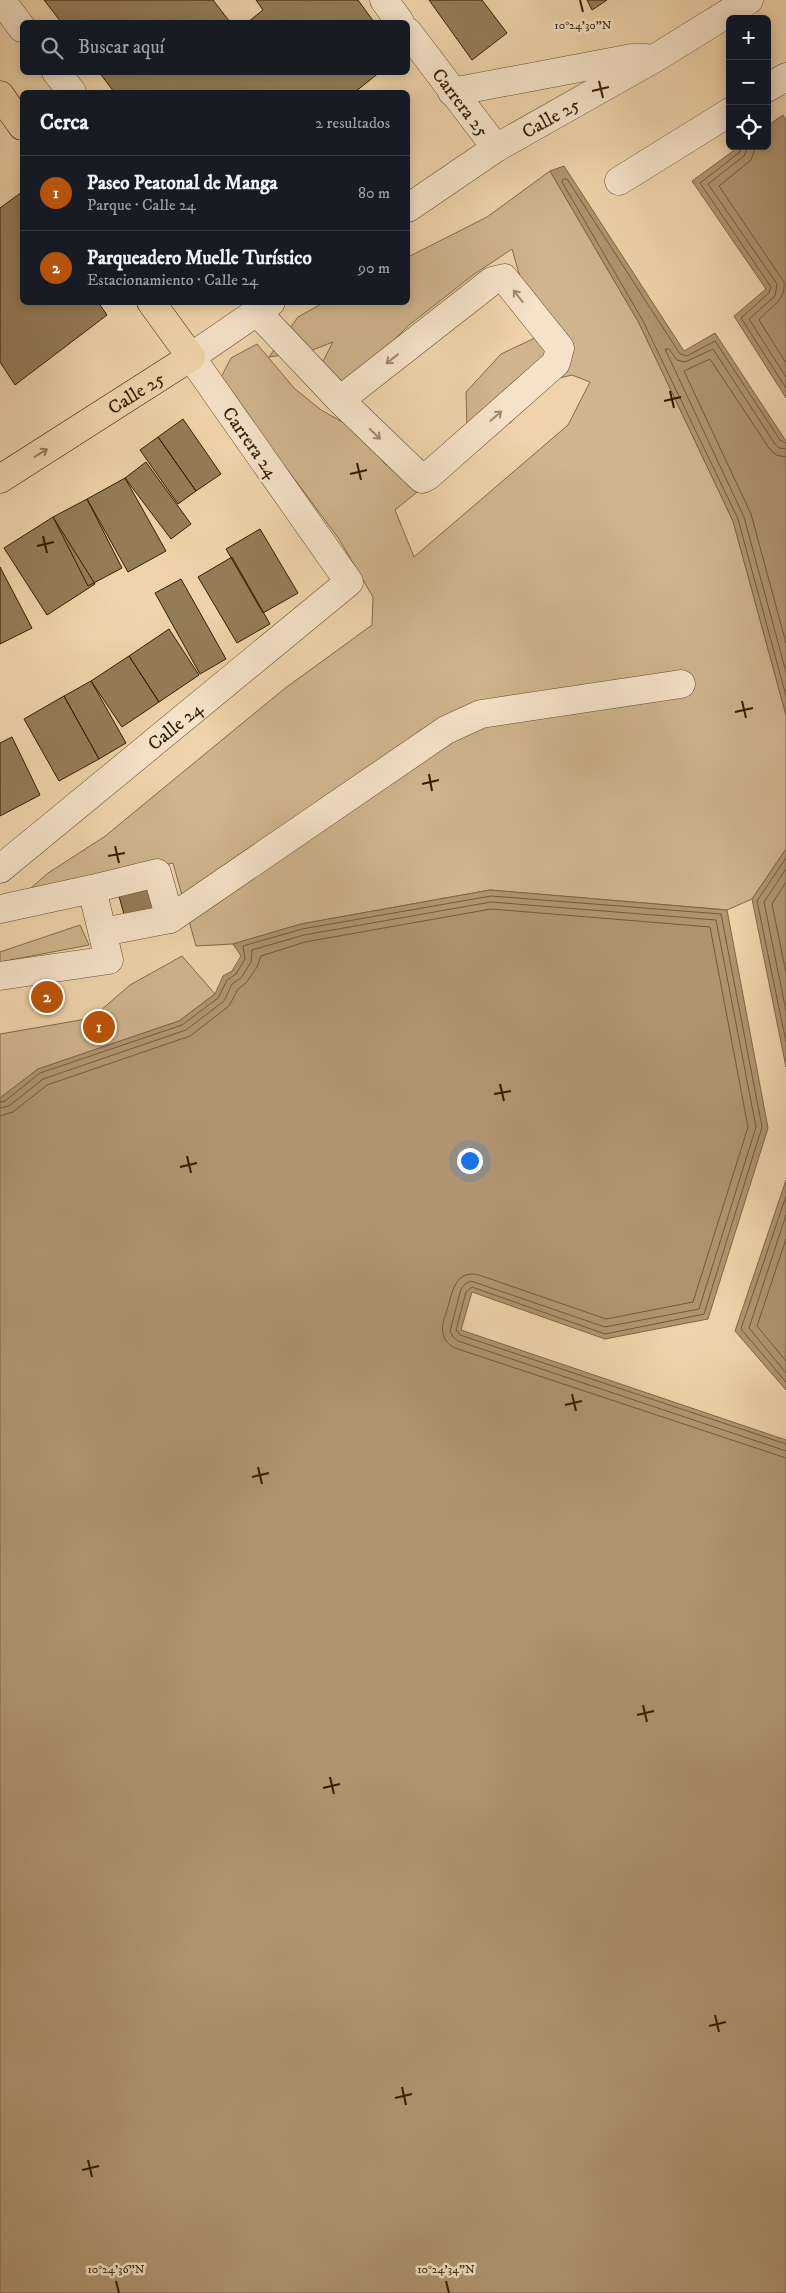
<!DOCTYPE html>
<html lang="es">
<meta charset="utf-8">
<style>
:root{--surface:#171b24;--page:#20242c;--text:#f1f3f6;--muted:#9ea1a6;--line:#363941;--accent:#b45309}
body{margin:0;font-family:"IM FELL DW Pica",serif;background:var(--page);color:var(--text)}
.controls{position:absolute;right:15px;top:15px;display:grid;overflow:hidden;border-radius:8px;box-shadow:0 2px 12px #0003}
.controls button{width:45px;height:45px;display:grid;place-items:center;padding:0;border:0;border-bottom:1px solid var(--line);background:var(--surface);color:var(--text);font:25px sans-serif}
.you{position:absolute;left:469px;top:1160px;width:18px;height:18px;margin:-12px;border:4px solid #fff;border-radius:50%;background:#1a73e8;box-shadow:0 0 0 8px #1a73e833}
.badge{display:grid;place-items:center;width:32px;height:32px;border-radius:50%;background:var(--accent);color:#fff;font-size:16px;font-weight:700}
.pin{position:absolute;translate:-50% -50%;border:2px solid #fff;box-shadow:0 1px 5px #0006}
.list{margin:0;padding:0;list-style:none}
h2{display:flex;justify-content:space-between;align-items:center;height:65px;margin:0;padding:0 20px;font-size:21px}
h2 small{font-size:16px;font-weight:400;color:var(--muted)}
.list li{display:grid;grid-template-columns:32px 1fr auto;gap:15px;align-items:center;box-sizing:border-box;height:75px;padding:0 20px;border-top:1px solid var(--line)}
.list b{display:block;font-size:19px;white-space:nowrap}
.list p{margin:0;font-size:16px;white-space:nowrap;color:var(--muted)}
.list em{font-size:16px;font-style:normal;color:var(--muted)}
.icon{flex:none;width:28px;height:28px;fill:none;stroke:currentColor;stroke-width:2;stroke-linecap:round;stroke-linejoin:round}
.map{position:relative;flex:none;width:786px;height:2293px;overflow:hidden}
.search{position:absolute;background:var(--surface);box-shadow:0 2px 12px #0003;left:20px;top:20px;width:390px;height:55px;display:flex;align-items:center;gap:12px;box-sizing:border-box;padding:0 18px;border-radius:8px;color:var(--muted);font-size:19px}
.panel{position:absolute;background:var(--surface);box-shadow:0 2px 12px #0003;left:20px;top:90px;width:390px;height:215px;border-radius:8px}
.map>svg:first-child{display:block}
.green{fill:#d0b48d;stroke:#826946}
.water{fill:#b09570;stroke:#7e6543}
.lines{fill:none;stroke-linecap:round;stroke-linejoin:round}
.shore{stroke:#725a38;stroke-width:1}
.building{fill:#957c58;stroke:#331e00}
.minor-casing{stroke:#624b2a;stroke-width:29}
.major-casing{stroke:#331e00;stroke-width:29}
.minor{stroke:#f5e2c8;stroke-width:28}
.major{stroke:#f0d3aa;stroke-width:28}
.oneway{stroke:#9e8a6e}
.oneway2{stroke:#927855}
.ticks{fill:none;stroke:#331e00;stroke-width:2}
.labels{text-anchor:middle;stroke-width:5;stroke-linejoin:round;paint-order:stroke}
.street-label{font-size:19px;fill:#331e00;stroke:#f5e2c8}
.ticks-label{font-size:12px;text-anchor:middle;fill:#331e00;stroke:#f5e2c8;stroke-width:5;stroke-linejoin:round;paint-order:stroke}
</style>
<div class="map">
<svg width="786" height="2293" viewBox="0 0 786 2293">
<rect width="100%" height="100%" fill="#f0d3aa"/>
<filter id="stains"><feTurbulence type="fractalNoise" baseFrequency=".004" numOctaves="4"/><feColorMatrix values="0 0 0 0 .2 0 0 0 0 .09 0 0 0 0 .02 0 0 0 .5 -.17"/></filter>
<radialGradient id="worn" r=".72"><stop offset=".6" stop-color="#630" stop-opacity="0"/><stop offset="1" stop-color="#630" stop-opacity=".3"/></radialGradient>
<path class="green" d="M550,171L639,323L733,521L786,715V849L752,899L727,910L490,890L301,924L233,944L196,946L173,863L104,880L23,895L48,873L104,837L284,689L372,625L373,597L339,539L220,379L231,358L257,344L294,388L321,410L364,434L384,463L421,489L395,510L414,557L568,425L590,382L572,375L543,382L510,423L467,432L466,392L501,354L537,337L512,249L473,275L408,326L348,385L320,367L333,342L310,351L269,357L298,317L323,303L408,302V257L487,217Z
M80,925L89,945L0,962V952Z
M182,956L215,994L179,1021L38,1069L0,1098V1034L92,1018L130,985Z"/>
<path class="water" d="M783,115L786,120V398L734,316L766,289L692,181L740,146H767V126Z
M564,166L684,351L715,333L786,441V715L733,521L639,323L550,171Z
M786,849V1067L752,899Z
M490,890L727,910L768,1128L708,1319L605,1339L472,1292L461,1330L786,1440V2293H0V1098L38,1069L179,1021L215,994L223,976L232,971L241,956L233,944L301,924Z
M786,1180V1390L735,1331Z"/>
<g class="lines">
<path class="shore" d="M742,146L740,152L700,183L771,287L769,293L741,318L786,388
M748,146L744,156L708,184L777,284L775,296L749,319L786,377
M756,146L751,160L719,186L784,282C786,302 769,307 759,320L786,363
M786,443L780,440L715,341L687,356L680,354L567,179H563L562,182L643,321L738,519L786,696
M786,449L779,448L775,444L713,349L685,362L677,360L669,349H665L744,517L786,672
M786,457L776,455L769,448L710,359L684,371L751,514L786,643
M786,858L757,901L786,1042
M786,869L764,902L786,1011
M786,882L772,904L786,973
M0,1102L5,1101L40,1073L182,1025L218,998L227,980L236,974L245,959L243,946L302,929L491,896L721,914L762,1127L704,1314L605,1334L472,1287L466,1292L456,1330L460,1335L786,1444
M0,1108L9,1106L43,1079L186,1030L224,1001L232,984L241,978L251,962L252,950L304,935L491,902L716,920L756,1127L699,1309L605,1327L471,1281L465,1284L461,1289L450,1331L453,1337L458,1341L786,1451
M0,1116L13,1112L47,1085L190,1036L229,1006L238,989L246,983L257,967L261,956L305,942L491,909L710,927L748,1127L693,1302L606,1319L479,1275C455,1269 452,1293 447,1310C445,1317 441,1326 443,1333C444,1340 449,1345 455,1348L786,1458
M786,1196L741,1329L786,1382
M786,1215L749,1328L786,1373
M786,1239L757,1326L786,1361"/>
</g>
<path class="building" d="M44,0H213L230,22H61Z
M256,0H358L374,22H248L263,10Z
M429,0H482L507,33L472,60Z
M587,0H607L592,10Z
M99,72H380L355,92H114Z
M22,192V302H98L107,315L15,385L0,362V208Z
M183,419L221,474L196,491L158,437Z
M158,437L196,491L178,504L140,450Z
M146,462L191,524L171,539L125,478Z
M125,478L166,551L128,572L87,499Z
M87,499L122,568L88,586L53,517Z
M53,517L95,584L47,615L4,548Z
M260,529L298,593L263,613L226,549Z
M232,557L270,624L237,643L198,577Z
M0,567L32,628L0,644Z
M181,579L226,659L200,674L155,593Z
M169,629L199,675L159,702L129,656Z
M129,656L159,702L122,727L91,681Z
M91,681L126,743L99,759L64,696Z
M64,696L99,759L59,781L24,719Z
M12,737L40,795L0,816V743Z
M151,879L159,909L125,918L117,889Z"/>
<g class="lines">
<defs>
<g id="minor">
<path d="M1,0L22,28"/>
<path d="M384,0L400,22"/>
<path id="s1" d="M408,32L496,148"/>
<path d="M56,72L72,92"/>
<path d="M767,88L786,77"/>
<path d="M452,92L632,58H646"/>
<path d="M619,181L730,112"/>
<path id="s2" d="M408,208L496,148L657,57L749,0"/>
<path d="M257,312L340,400L422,479L428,476L556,363L560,348L504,278L492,281L340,400"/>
<path id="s3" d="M0,869L349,582L191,357L271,302"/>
<path d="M92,889L157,873L170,919L103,932"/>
<path d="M0,909L92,889L109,960L0,976"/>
<path d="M170,919L446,730L481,714L681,684"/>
</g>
<g id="major">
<path d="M0,95L22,126"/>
<path id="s4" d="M0,479L191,357L151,302"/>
</g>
</defs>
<use href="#minor" class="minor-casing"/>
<use href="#major" class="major-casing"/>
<use href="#minor" class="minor"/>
<use href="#major" class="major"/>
</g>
<defs><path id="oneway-shaft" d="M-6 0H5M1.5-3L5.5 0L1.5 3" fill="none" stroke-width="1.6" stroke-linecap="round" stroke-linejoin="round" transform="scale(1.25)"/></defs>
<g class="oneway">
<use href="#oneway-shaft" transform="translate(518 296) rotate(-128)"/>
<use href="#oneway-shaft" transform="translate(392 359) rotate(142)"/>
<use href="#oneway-shaft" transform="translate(496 416) rotate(-41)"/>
<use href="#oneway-shaft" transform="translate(375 434) rotate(44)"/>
</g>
<use class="oneway2" href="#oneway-shaft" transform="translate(41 453) rotate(-32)"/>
<path class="ticks" d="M580,0L583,12M599,81L603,98M592,91L609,87M670,391L674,408M664,401L681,397M357,463L361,480M350,474L367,470M43,536L47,553M37,546L54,542M742,701L746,718M735,712L753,708M429,774L432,791M422,784L439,780M115,846L119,863M108,856L125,853M500,1084L504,1101M494,1094L511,1091M187,1156L191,1173M180,1167L197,1163M572,1394L576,1411M565,1405L582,1401M258,1467L262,1484M252,1477L269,1473M643,1705L647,1722M637,1715L654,1711M330,1777L334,1794M323,1788L340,1784M715,2015L719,2032M709,2026L726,2022M402,2087L406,2105M395,2098L412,2094M88,2160L92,2177M82,2170L99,2166M116,2281L119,2293M446,2281L449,2293"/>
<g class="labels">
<g class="street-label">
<text dy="7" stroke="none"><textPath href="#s1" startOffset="88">Carrera 25</textPath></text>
<text dy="7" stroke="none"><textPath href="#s2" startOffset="169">Calle 25</textPath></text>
<text dy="7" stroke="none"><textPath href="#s4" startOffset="161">Calle 25</textPath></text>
<text transform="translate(251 442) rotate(55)" y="7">Carrera 24</text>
<text dy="7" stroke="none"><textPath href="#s3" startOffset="226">Calle 24</textPath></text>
</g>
</g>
<g class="ticks-label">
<text x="583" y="29">10°24'30"N</text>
<text x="116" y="2273">10°24'36"N</text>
<text x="446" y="2273">10°24'34"N</text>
</g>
<rect width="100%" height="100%" filter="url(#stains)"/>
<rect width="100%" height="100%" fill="url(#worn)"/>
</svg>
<div class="controls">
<button>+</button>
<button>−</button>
<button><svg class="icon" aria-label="locate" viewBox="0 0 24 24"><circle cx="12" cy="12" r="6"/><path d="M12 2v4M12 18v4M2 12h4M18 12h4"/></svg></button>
</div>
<div class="you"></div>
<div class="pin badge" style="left:99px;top:1027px">1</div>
<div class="pin badge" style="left:47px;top:997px">2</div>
<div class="search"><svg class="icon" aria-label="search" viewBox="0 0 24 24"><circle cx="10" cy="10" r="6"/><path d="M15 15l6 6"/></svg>Buscar aquí</div>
<section class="panel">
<h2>Cerca<small>2 resultados</small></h2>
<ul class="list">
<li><span class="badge">1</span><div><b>Paseo Peatonal de Manga</b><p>Parque · Calle 24</p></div><em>80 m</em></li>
<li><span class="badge">2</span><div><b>Parqueadero Muelle Turístico</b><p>Estacionamiento · Calle 24</p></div><em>90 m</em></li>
</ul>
</section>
</div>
